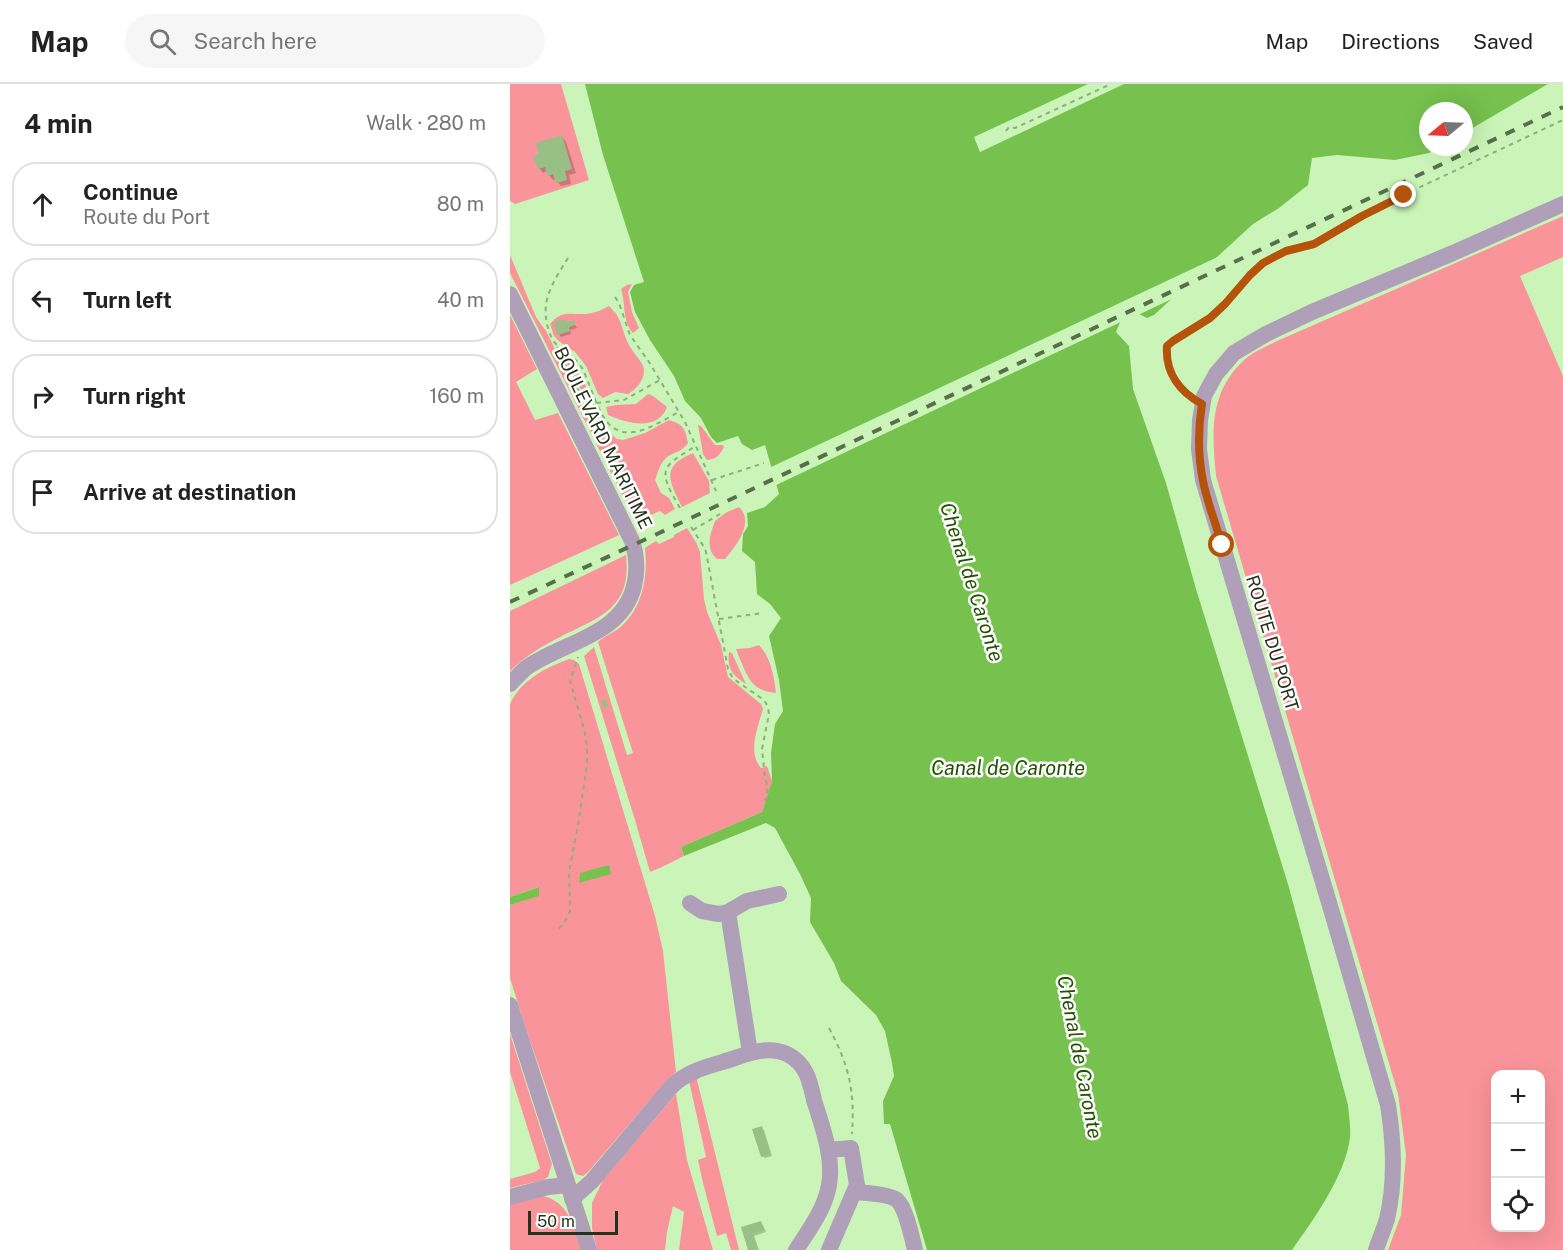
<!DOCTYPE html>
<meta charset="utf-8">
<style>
:root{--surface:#fff;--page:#f6f6f6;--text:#222;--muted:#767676;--line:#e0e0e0}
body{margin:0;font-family:"Public Sans",sans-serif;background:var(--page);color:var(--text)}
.controls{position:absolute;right:18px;bottom:18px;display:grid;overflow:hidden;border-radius:12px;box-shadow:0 6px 24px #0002}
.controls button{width:54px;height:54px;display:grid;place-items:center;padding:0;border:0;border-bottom:2px solid var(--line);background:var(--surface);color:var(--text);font:30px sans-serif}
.compass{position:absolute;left:909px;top:18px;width:54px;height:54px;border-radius:50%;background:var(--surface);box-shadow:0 6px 24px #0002;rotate:251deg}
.scale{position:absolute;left:18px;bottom:15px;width:90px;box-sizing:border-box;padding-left:6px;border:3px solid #23321b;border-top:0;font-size:16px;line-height:21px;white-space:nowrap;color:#23321b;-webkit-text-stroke:4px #fff;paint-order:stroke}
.stop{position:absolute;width:18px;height:18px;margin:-14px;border:4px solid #b45309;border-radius:50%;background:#fff}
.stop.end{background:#b45309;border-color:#fff;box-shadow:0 2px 6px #0008}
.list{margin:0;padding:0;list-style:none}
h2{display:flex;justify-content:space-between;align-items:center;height:78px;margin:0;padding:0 24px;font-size:26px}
h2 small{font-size:20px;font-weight:400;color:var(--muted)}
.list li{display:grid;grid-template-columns:39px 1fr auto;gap:18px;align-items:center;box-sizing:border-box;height:84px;margin:0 12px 12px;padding:0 12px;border:2px solid var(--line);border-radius:24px}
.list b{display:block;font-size:22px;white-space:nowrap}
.list p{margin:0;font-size:20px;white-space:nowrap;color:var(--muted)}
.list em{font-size:20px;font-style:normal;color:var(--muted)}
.icon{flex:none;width:33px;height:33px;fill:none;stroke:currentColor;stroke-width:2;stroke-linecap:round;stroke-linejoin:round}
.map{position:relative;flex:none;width:1053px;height:1166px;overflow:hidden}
header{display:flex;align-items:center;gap:36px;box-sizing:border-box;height:84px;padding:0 30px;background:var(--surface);border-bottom:2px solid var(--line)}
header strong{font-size:28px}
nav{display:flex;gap:33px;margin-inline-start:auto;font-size:21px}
.search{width:420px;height:54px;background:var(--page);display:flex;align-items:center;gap:15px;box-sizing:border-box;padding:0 21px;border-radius:33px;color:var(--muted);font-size:22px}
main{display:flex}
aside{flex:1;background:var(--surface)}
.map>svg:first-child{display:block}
.green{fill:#fa949b;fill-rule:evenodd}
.water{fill:#77c24f}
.pier{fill:#cbf5b8}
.shadow{fill:#0003}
.building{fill:#98c086}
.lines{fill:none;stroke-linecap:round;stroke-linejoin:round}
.path{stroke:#8eaf7f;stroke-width:2;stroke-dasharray:4.5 4.5;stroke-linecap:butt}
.minor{stroke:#b09fb8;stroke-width:16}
.rail{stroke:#586f4c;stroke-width:4;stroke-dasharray:10 10;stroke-linecap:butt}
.route{stroke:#b45309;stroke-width:8}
.labels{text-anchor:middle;stroke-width:5;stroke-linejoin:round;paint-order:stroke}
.street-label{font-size:18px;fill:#23321b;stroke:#fff}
.water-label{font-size:20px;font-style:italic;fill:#235100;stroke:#fff}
</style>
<header>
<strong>Map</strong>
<div class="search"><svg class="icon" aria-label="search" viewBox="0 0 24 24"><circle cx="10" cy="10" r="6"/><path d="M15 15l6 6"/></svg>Search here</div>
<nav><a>Map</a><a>Directions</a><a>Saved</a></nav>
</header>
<main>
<aside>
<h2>4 min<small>Walk · 280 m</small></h2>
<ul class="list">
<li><svg class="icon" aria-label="ahead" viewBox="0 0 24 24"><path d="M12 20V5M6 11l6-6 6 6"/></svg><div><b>Continue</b><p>Route du Port</p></div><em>80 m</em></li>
<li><svg class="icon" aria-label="left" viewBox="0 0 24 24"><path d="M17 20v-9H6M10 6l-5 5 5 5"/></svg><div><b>Turn left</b></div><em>40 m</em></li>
<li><svg class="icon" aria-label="right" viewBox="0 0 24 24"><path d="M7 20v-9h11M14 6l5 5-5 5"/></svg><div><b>Turn right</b></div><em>160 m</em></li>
<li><svg class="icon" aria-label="arrive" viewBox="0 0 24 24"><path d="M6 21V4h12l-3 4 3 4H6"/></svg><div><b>Arrive at destination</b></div></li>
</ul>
</aside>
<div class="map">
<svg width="1053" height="1166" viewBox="0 0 1053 1166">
<rect width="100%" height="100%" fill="#cbf5b8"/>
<path class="green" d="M0,0H51L79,96L5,120L0,117Z
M1053,132V173L1010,192L1053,292V1166H878L891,1131L896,1071L888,1010L706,392C702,350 699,311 731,279C740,269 755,263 767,257ZM986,990H1030V1144H986Z
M0,171L26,233L36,247L46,267L61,302L92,343L107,355L113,356L135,349L159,336C174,341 175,344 178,359C173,367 165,368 157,373C150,379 148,388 145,396L151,409L159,414L165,425L155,431L150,427L136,433L137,437L128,442L0,189Z
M122,200L118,208L122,228L129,244L123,249C112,237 116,220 111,205L117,201Z
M99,222C102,225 106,229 108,233C114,244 114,256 123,267C127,274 134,279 134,287C134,297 126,305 118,310L105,308L93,314L88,310L76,282L65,268L50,258L44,252L40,240C52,225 60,231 76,230C84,229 92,226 99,222Z
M0,231L27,285L6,298L25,336L48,329L109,451L0,501Z
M54,273H56C65,281 77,303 82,314L80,315C67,304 61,288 54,273Z
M138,310L143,312L157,323C148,348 116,339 98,331L96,323L106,321L126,320Z
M188,341L191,342L205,361H213L214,363C209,372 207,375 197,376L193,370Z
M183,369L199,397L200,409L172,423C159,396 150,383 183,369Z
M229,423C245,438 226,462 215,475H207C195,465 200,450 205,437L217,428Z
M177,444L187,460L190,468L194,515L197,528L211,561L218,593L251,620L253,625C248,643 237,668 251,684L257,682L262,697L252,728L171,763L174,772L150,784L140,788L125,736L74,572L84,563L117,671L123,669L88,558C94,552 101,550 108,545C133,525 138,493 135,464L146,457L149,460L164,453V451Z
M116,471C122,525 90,533 50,553C32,562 14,573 0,587V527Z
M249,561C261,574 264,592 266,609C259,608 253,607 247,603C238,598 230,575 226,565L240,564Z
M219,568L222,569L236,600C222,591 217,585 219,568Z
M59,575L64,576L69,580L145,832L153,867L166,988L157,996L78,1088L73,1092L66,1090L17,948L0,894V821L28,812V803L0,813V620C11,596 35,584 59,575Z
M0,950L42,1080L38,1093L33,1096L0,1104V1095L25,1088L30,1084L0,988Z
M190,992L187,996L229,1166H221L216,1149L207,1152L193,1099L188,1076L196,1073L179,997Z
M166,1010L177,1076L203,1166H169L174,1128L163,1122L157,1148L155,1166H87L82,1144V1119L93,1096Z
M32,1112C58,1116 65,1145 72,1166H0V1117Z"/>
<path class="water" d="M75,0H578L464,53L470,68L614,0H1038L954,49V27H918V63H929L919,69L885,76L827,71L802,74L798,101L769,124L743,140L644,231L637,234L621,226L611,236L606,248L619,262L623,305L656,399L686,505L778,800L838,1021C839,1032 841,1044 840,1054C835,1092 804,1135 782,1166H417L380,1040H374L373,1017L384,992L382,979L375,947L366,931L331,897L324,879L300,838L301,814L290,790L265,744L256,739L174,772L171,763L252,728L262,697L261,669L265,640L273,627L269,596L259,552L271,534L260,520L247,510L245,478L232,467L233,450L238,442L237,429L255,423L269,410L255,361L242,366L232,360L228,352L207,359L201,353L191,334L175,317L164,292L140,256L125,228L120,208L124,201L134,198L93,71Z
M99,781L101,790L69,799L70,789Z
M29,803V812L0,821V813Z"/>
<path class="pier" d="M714,170L670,211L626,232L622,230L615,236L264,402L259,384Z"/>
<path class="shadow" d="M52,53L56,58L66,89L59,91L61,100L51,102L46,95L43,96L39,91L38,87L33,89L29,84Z
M63,238L67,244L60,246L61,250L51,253L49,250L58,240Z
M251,1044L254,1046L262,1072L255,1074L252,1072Z
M250,1138L253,1141L256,1148L244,1152L249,1166H239L232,1144Z"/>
<path class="building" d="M52,51L62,85L55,87L57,96L46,99L43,90L37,92L35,83L28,85L23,72L29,70L26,59Z
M56,235L57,238L64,236L65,241L59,243L60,247L47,251L44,238Z
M96,615L98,622L94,624L91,617Z
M252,1042L260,1070L251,1073L242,1045Z
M251,1137L254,1146L243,1149L248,1166H238L231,1143Z"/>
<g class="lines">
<path class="path" d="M496,47L499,43L505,44L601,0
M58,174C47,192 33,211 36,234C37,242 40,253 45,259C54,269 66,273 72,284C80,299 89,333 101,342C104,345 110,347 113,348C132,351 153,336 169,328
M105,213L109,219L120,251L139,278L175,338L206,407
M47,263L66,303L74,315L80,318L87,319L114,316L150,296
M679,313C664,300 655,282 657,263L663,257L700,234L715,220L740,191L753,179L776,167L804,161L874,120L1053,36
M202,396L254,379
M170,424C148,386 149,384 186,362
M181,443L194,463L196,468L218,585L221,591L225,596L254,616L258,623L259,630L252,665L255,694L258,704L255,717
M183,446L210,430L213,427
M209,535L253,529
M49,845L57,834L60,827L59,788L68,741L77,681V662L74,645L60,597L68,573
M319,944C339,981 345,1007 342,1050"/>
<path class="minor" d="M0,210L122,457C127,472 128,486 124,502C112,552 52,558 16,584C10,589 5,595 0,600
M180,819L192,827L209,830L218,828L237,817L269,810
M218,828L240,969
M0,921L79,1166
M318,1066L341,1064L347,1101L319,1166
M345,1108C354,1109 380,1110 387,1116C396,1124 402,1154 405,1166
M0,1113L38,1103L58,1101
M62,1115L82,1097L162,1002C177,987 199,982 219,976C237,970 258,961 277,970C285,974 292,981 296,989C300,997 302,1007 304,1016C312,1042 324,1073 319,1101C315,1125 299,1146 286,1166
M866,1166C869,1156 874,1145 877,1135C886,1097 884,1059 878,1021L823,832L693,396L689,365L690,336L694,312L706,290L724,269L756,250L802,228L943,169L1053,120"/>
<path class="rail" d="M0,518L147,450L1053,23"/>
</g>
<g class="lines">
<path class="route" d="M712,461C706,440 697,418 693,397C688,372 688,345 692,320C670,308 655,289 657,262L663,257L700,234L715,220L740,191L753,179L776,167L804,160L852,132L894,111"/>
</g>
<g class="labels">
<g class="street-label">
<text transform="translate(93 354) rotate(64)" y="6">BOULEVARD MARITIME</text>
<text transform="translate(762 559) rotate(73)" y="6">ROUTE DU PORT</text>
</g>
<g class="water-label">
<text transform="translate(462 498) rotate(72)" y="7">Chenal de Caronte</text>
<text x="498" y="691">Canal de Caronte</text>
<text transform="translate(570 973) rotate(79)" y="7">Chenal de Caronte</text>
</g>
</g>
</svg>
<div class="controls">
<button>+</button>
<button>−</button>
<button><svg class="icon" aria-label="locate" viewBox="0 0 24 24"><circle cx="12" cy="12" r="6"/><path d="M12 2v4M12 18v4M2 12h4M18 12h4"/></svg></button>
</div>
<svg class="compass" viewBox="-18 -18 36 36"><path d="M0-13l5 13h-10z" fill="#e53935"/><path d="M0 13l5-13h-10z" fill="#767676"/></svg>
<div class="scale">50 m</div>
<div class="stop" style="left:712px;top:461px"></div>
<div class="stop end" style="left:894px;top:111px"></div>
</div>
</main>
